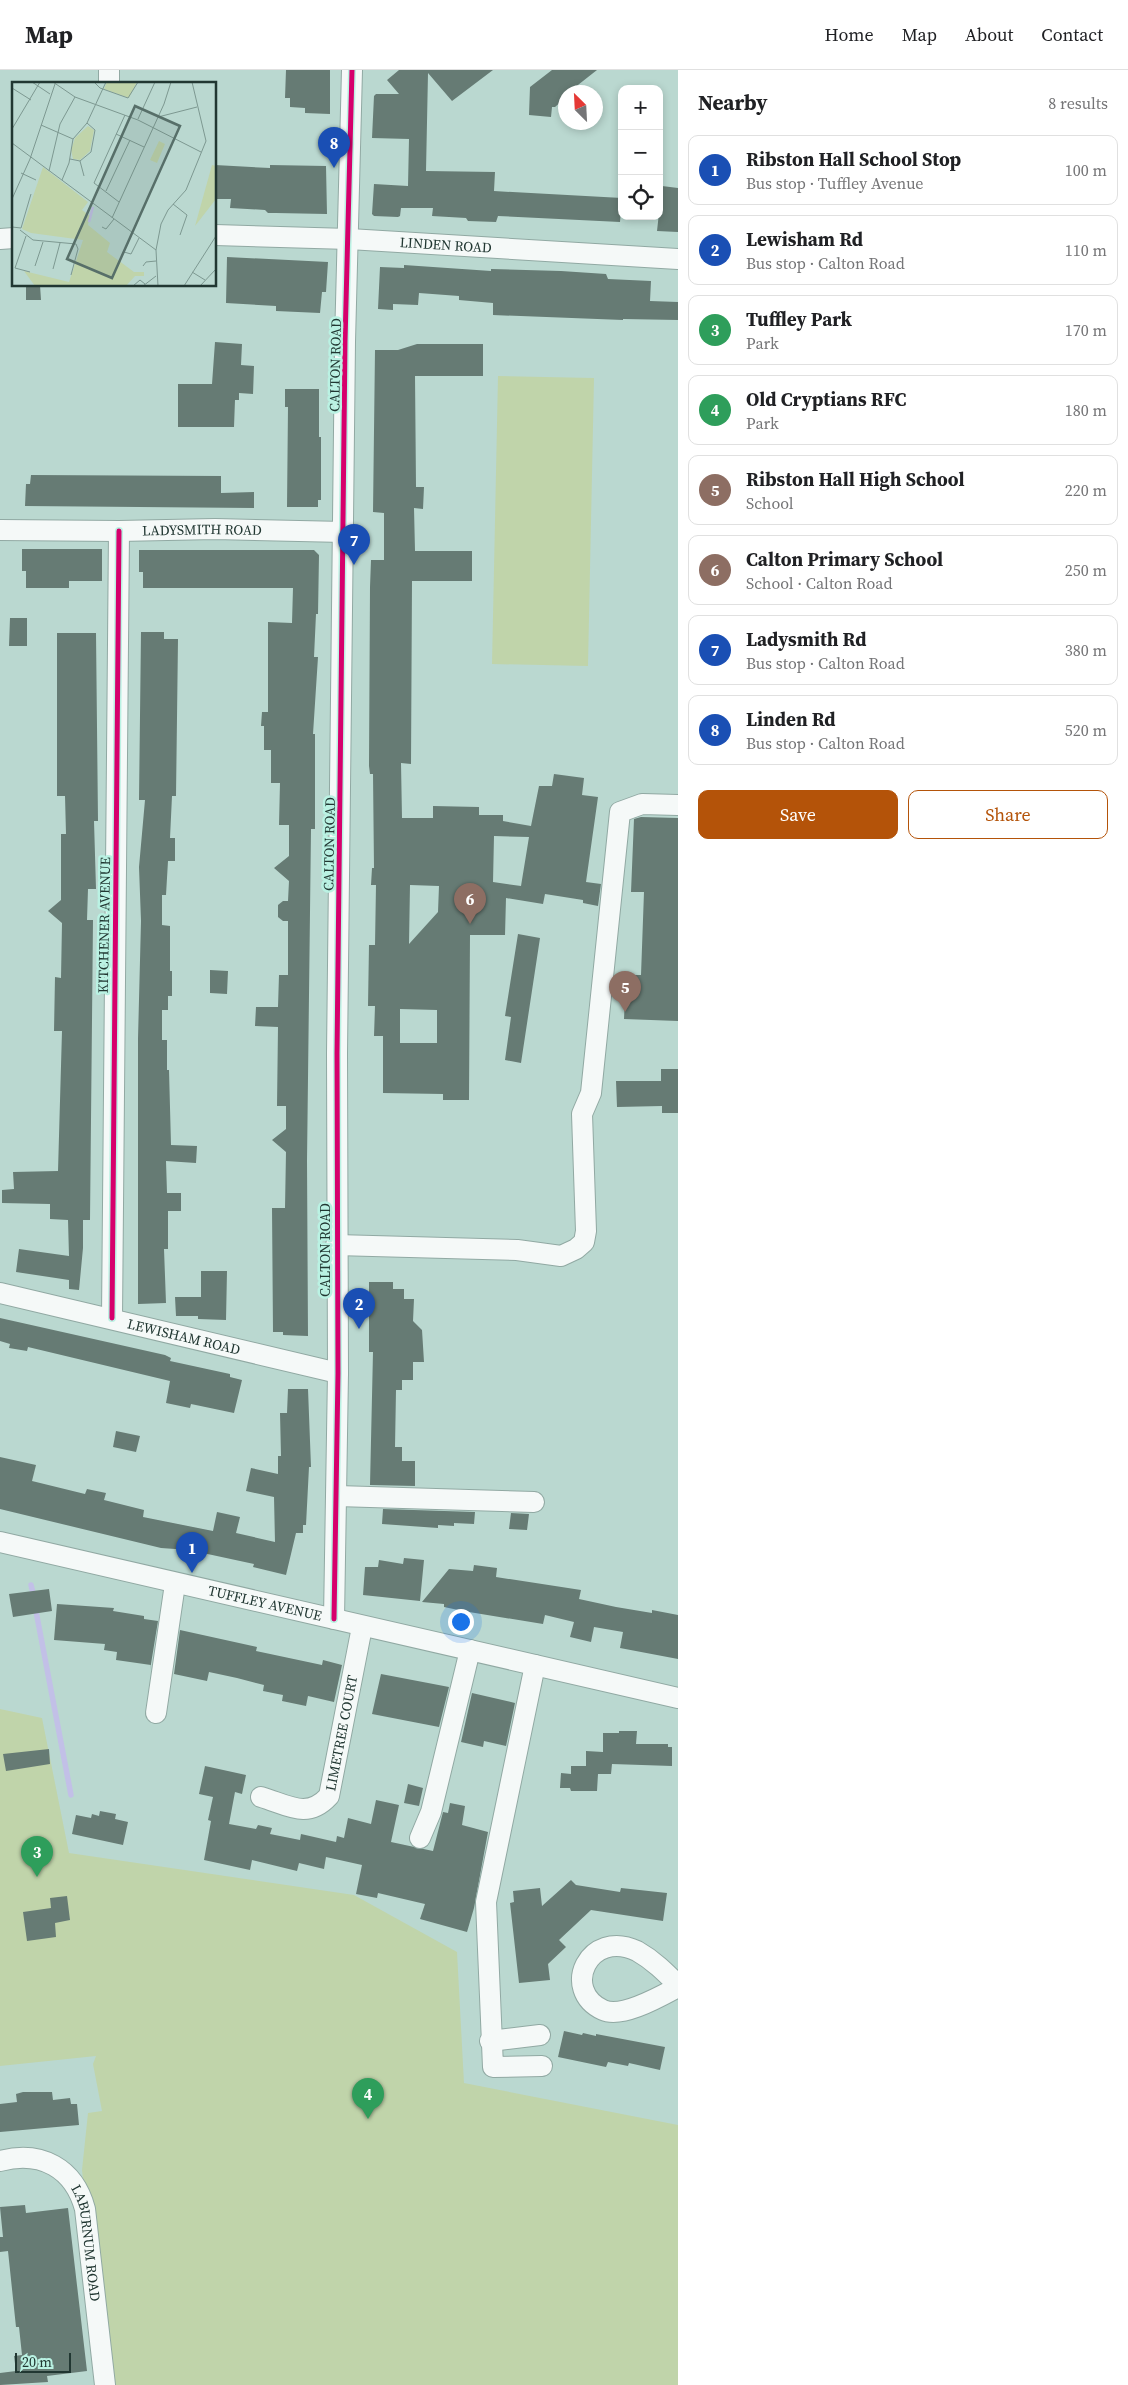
<!DOCTYPE html>
<meta charset="utf-8">
<style>
:root{--surface:#fff;--page:#f6f6f6;--text:#202124;--muted:#757577;--line:#e0e0e0;--accent:#b45309}
body{margin:0;font-family:"Source Serif 4",serif;background:var(--page);color:var(--text)}
.controls{position:absolute;right:15px;top:15px;display:grid;overflow:hidden;border-radius:10px;box-shadow:0 2px 8px #0003}
.controls button{width:45px;height:45px;display:grid;place-items:center;padding:0;border:0;border-bottom:1px solid var(--line);background:var(--surface);color:var(--text);font:25px sans-serif}
.compass{position:absolute;left:558px;top:15px;width:45px;height:45px;border-radius:50%;background:var(--surface);box-shadow:0 2px 8px #0003;rotate:336deg}
.scale{position:absolute;left:15px;bottom:12px;width:56px;box-sizing:border-box;padding-left:5px;border:2px solid #213732;border-top:0;font-size:14px;line-height:18px;white-space:nowrap;color:#213732;-webkit-text-stroke:4px #baf2e3;paint-order:stroke}
.you{position:absolute;left:460px;top:1551px;width:18px;height:18px;margin:-12px;border:4px solid #fff;border-radius:50%;background:#1a73e8;box-shadow:0 0 0 8px #1a73e833}
.badge{display:grid;place-items:center;width:32px;height:32px;border-radius:50%;background:var(--accent);color:#fff;font-size:16px;font-weight:700}
.pin{position:absolute;translate:-50% -41px;filter:drop-shadow(0 1px 2px #0008)}
.pin::after{content:'';position:absolute;top:26px;width:18px;height:15px;background:inherit;clip-path:polygon(0 0,100% 0,50% 100%)}
.list{margin:0;padding:0;list-style:none}
h2{display:flex;justify-content:space-between;align-items:center;height:65px;margin:0;padding:0 20px;font-size:21px}
h2 small{font-size:16px;font-weight:400;color:var(--muted)}
.list li{display:grid;grid-template-columns:32px 1fr auto;gap:15px;align-items:center;box-sizing:border-box;height:70px;margin:0 10px 10px;padding:0 10px;border:1px solid var(--line);border-radius:10px}
.list b{display:block;font-size:19px;white-space:nowrap}
.list p{margin:0;font-size:16px;white-space:nowrap;color:var(--muted)}
.list em{font-size:16px;font-style:normal;color:var(--muted)}
.actions{display:flex;gap:10px;padding:15px 20px}
.actions a{flex:1;padding:11px 0;border:1px solid var(--accent);border-radius:10px;text-align:center;font-size:18px;color:var(--accent)}
.actions .main{background:var(--accent);color:#fff}
.icon{flex:none;width:28px;height:28px;fill:none;stroke:currentColor;stroke-width:2;stroke-linecap:round;stroke-linejoin:round}
.map{position:relative;flex:none;width:678px;height:2315px;overflow:hidden}
header{display:flex;align-items:center;gap:30px;box-sizing:border-box;height:70px;padding:0 25px;background:var(--surface);border-bottom:1px solid var(--line)}
header strong{font-size:24px}
nav{display:flex;gap:28px;margin-inline-start:auto;font-size:18px}
main{display:flex}
aside{flex:1;background:var(--surface)}
.map>svg:first-child{display:block}
.green{fill:#c0d4aa}
.lines{fill:none;stroke-linecap:round;stroke-linejoin:round}
.stream{stroke:#c2c0e7;stroke-width:5.5}
.building{fill:#667b74;fill-rule:evenodd}
.minor-casing{stroke:#91a9a3;stroke-width:22}
.minor{stroke:#f5f9f8;stroke-width:20}
.cycleway-casing{stroke:#baf2e3;stroke-width:8}
.cycleway{stroke:#d6006c;stroke-width:5}
.labels{text-anchor:middle;stroke-width:5;stroke-linejoin:round;paint-order:stroke}
.street-label{font-size:14px;fill:#213732;stroke:#baf2e3}
.inset-river{fill:none;stroke:#c2c0e7;stroke-width:2.5}
.inset-road{fill:none;stroke:#7d9891;stroke-width:1}
.view{fill:#576f69;fill-opacity:0.15;stroke:#576f69;stroke-width:2.5}
.inset-edge{fill:none;stroke:#213732;stroke-width:2.5}
</style>
<header>
<strong>Map</strong>
<nav><a>Home</a><a>Map</a><a>About</a><a>Contact</a></nav>
</header>
<main>
<div class="map">
<svg width="678" height="2315" viewBox="0 0 678 2315">
<rect width="100%" height="100%" fill="#bad8d0"/>
<path class="green" d="M498,306L594,308L588,596L492,594Z
M0,1639L42,1648L69,1783L354,1825L457,1882L464,2013L678,2055V2315H105L82,2100L88,2043L102,2041L93,1994L96,1986L0,1996Z"/>
<g class="lines">
<path class="stream" d="M31,1515L34,1527
M35,1536L71,1725"/>
</g>
<path class="building" d="M286,0H330V44L305,43V38L290,37V28H285Z
M399,0H493L452,31L428,3L426,101L495,102L494,121L622,128L620,152L498,146L496,152L468,151L466,148L432,146L433,138H401L400,146L398,147L374,146L372,144L374,114L408,116L409,69L372,68L374,26L376,24H399L387,10Z
M552,0H597L569,22H566L563,30L555,37H552L551,47L529,45L530,17Z
M215,95L270,98V95L326,96L327,144L276,143H268L265,140L230,138L231,129H215Z
M662,116L678,118V162L657,161Z
M227,187L328,192L326,222H322L320,243L276,241V236L226,233Z
M404,195L491,201V199L561,201L606,204L608,209L651,211L650,231L678,232V250L623,249V250L493,245V233L459,230V226L419,223L418,235L393,234V240L378,239L380,197L404,198Z
M26,215H40L41,230H26Z
M215,272L242,274L241,295L254,296L253,324L239,323V330H235L234,357H178V314H212Z
M417,274H483V306H415L416,417H424L423,439L414,438L415,481H472V511H412L411,694L401,693L402,748H433V736L479,737V745H503V751L531,756L539,716H552L554,704L584,708L582,725L598,727L586,812L601,814L598,836L583,833V830L545,824L543,834L506,828L505,865H470L469,1030H443V1024L383,1023V966H374L375,936H368L369,875H375L376,815H371L372,798H374L373,704H370L369,696L370,517L371,490H384V443L373,442L375,280H398ZM494,766L529,767L521,816L493,812ZM410,815L439,816L438,842L409,874ZM400,939L437,940V973H400Z
M285,319H319V367H321V430H318V437H287L288,337H285Z
M31,405L221,406V423L254,422V438L25,436L26,414H30Z
M22,479H102V511H69V518H26V501H22Z
M139,480H314L319,485L318,544H316L314,587H318L313,664H315V759H311L307,1091L308,1266L283,1265V1262H273L272,1138H285L286,1082L272,1070L286,1059V1036H277L278,957L255,956L256,937H278L279,905H288V851H283L278,847V835L283,831H288L289,811L274,798L289,786V755H279L280,713H271V680H264V656H261L262,642H268V552L292,553L293,518H143V502H139Z
M10,548H27V576H9Z
M141,562H164V569H178L176,726H172L170,768H175V791H168L166,825H162V855L170,856V901H172V926H168V940H162V970H167V1000H169L171,1075L197,1076L196,1093L166,1091L167,1123H181V1141H168V1179H164L166,1233L138,1234V969L141,851L139,797L145,730H139Z
M57,563H96L98,751H94L96,819H88L87,850H93L90,1150H83V1178L79,1220L69,1219V1210L16,1202L19,1179L69,1186L68,1150L50,1149V1134L2,1133V1120L14,1119L13,1102L58,1101L62,961H54L55,907L61,908L62,853L48,841L61,830V764H66L65,726H57Z
M641,747L678,748V951L624,949L626,905H641L644,822H631L634,749Z
M518,864L540,868L521,993L505,990L511,947L505,946Z
M210,900L228,901L227,924L210,923Z
M661,999H678V1043H662V1036L617,1037L616,1011H661Z
M201,1201H227L226,1250L198,1249V1246H176L175,1227H201Z
M369,1212H393V1219H404V1229H414L413,1251L422,1260L424,1292H413V1310H402V1320H396L395,1377H402V1391H415V1416L370,1415L373,1282H369Z
M0,1248L165,1285L171,1288L170,1291L230,1304V1307L242,1310L234,1343L191,1334L190,1338L166,1333L170,1311L28,1277L27,1281L9,1278L10,1274L0,1271Z
M288,1319H308L311,1397H309L306,1455H303V1463H296L286,1505L253,1497L254,1494L189,1480L161,1478L0,1439V1387L36,1395L32,1411L85,1424L87,1419L106,1423L104,1430L144,1440L143,1447L213,1461L217,1442L240,1447L236,1463L275,1472L274,1427L246,1421L251,1398L278,1404V1386H281L280,1343H287Z
M116,1361L140,1366L136,1382L113,1377Z
M383,1439L475,1442L474,1454L454,1453V1456L438,1455V1458L382,1454Z
M511,1443L529,1444L527,1460L509,1459Z
M404,1488L424,1490L420,1531L363,1525L365,1497H378L379,1490L403,1494Z
M474,1495L497,1498L496,1507L581,1520L579,1529L616,1537L652,1543V1540L678,1545V1589L620,1578L623,1562L594,1557L591,1572L570,1567L574,1552L545,1545L543,1554L463,1541L444,1537V1534L422,1532L449,1499L473,1501Z
M49,1519L52,1541L13,1547L9,1524Z
M57,1534L114,1538L113,1541L144,1546V1549L158,1551L150,1600L151,1595L116,1590L117,1582L104,1580L105,1574L54,1570Z
M180,1560L257,1577L256,1581L322,1595L323,1590L342,1595L334,1632L308,1626L306,1636L282,1631L283,1625L263,1621L264,1615L237,1608L209,1602L207,1611L174,1604Z
M381,1604L449,1617L439,1657L372,1644Z
M472,1623L515,1633L506,1676L484,1671L483,1677L461,1672Z
M619,1661H637L636,1674H668V1677H672V1696L612,1694L611,1704H598L597,1721H571L570,1718H560L561,1703L571,1704V1696H586V1681L603,1682V1663H619Z
M49,1679L50,1694L6,1701L3,1684Z
M205,1696L246,1705L242,1724L235,1722L229,1754L256,1759L258,1755L272,1758L270,1764L300,1770L301,1764L336,1772L337,1766L344,1768L348,1748L371,1754L376,1730L399,1735L391,1772L433,1781L443,1742L448,1743L450,1733L465,1736L462,1755L488,1762L474,1838L467,1862L420,1849L425,1834L378,1823L377,1828L356,1824L362,1795L326,1787L324,1799L299,1793L297,1801L252,1790L250,1800L204,1790L211,1751L208,1750L213,1727L199,1724Z
M408,1714L423,1718L419,1736L404,1733Z
M100,1741L116,1744L115,1749L128,1752L123,1775L72,1764L76,1745L91,1748L92,1744L99,1746Z
M571,1810L576,1815L620,1822L621,1818L667,1823L663,1851L591,1840L559,1870L566,1877L548,1894L550,1910L519,1913L510,1833L514,1832L513,1821L540,1818L542,1836Z
M67,1826L70,1850L55,1853L56,1867L27,1871L23,1842L51,1838L50,1828Z
M564,1961L582,1965L583,1963L596,1966V1964L665,1977L660,2000L629,1993L628,1996L608,1992L606,1997L558,1987Z
M23,2022H52L53,2030L70,2028L71,2034H77L79,2055L0,2062V2034L17,2032L16,2024Z
M25,2135L26,2143L68,2138L87,2301L47,2306L48,2312L0,2315V2303L16,2301L14,2286L22,2285L19,2257H16L8,2181L0,2182V2167H3L0,2137Z"/>
<g class="lines">
<defs>
<g id="minor">
<path d="M109,0V14"/>
<path id="s1" d="M215,165L349,169L678,189"/>
<path d="M0,169L14,168"/>
<path id="s2" d="M0,460L119,461L215,459L344,462"/>
<path d="M336,1175L517,1180L561,1186L576,1179L584,1172L586,1161L582,1044L591,1023L620,742L642,734L678,735"/>
<path id="s3" d="M0,1223L338,1303"/>
<path d="M112,1248L119,461"/>
<path d="M337,1426L534,1432"/>
<path id="s4" d="M0,1472L678,1628"/>
<path d="M334,1549L338,1303L337,984L345,272L352,0"/>
<path d="M535,1595L486,1832L493,1997L542,1996"/>
<path d="M156,1643L175,1514"/>
<path id="s5" d="M261,1727C288,1735 307,1750 329,1726L362,1557"/>
<path d="M420,1768L431,1742L470,1580"/>
<path d="M678,1915C665,1902 653,1890 637,1881C589,1858 560,1920 603,1940C622,1949 661,1926 678,1917"/>
<path d="M490,1971L540,1965"/>
<path id="s6" d="M0,2091C41,2080 74,2098 85,2139L105,2315"/>
</g>
</defs>
<use href="#minor" class="minor-casing"/>
<use href="#minor" class="minor"/>
<defs>
<path id="cycleway" d="M112,1248L119,461
M334,1549L338,1303L337,984L345,272L352,0"/>
</defs>
<use href="#cycleway" class="cycleway-casing"/>
<use href="#cycleway" class="cycleway"/>
</g>
<g class="labels">
<g class="street-label">
<text dy="5" stroke="none"><textPath href="#s1" startOffset="231">LINDEN ROAD</textPath></text>
<text transform="translate(335 295) rotate(-89)" y="5">CALTON ROAD</text>
<text dy="5" stroke="none"><textPath href="#s2" startOffset="202">LADYSMITH ROAD</textPath></text>
<text transform="translate(329 774) rotate(-89)" y="5">CALTON ROAD</text>
<text transform="translate(104 855) rotate(-89)" y="5">KITCHENER AVENUE</text>
<text transform="translate(325 1180) rotate(-90)" y="5">CALTON ROAD</text>
<text dy="5" stroke="none"><textPath href="#s3" startOffset="189">LEWISHAM ROAD</textPath></text>
<text dy="5" stroke="none"><textPath href="#s4" startOffset="272">TUFFLEY AVENUE</textPath></text>
<text dy="5" stroke="none"><textPath href="#s5" startOffset="138">LIMETREE COURT</textPath></text>
<text dy="5" stroke="none"><textPath href="#s6" startOffset="144">LABURNUM ROAD</textPath></text>
</g>
</g>
<g transform="translate(12 12)">
<rect width="204" height="204" fill="#bad8d0"/>
<path d="M95,0H125L117,16L92,7ZM76,44L82,48L78,69L68,78L61,77L59,68L63,56ZM147,59L153,62L145,81L138,78ZM200,83L204,84V117L183,144ZM31,85L76,120L70,128L78,134L76,143L98,161L95,170L122,190H132V194H123L114,204H23L12,189L57,200L71,158L19,151L10,147Z" fill="#c0d4aa"/>
<path class="inset-river" d="M77,140L81,125"/>
<path class="inset-road" d="M20,0L38,12M41,0L63,15L126,38L189,70M82,0L88,6L116,16L126,0M0,6L19,18M146,35L185,25M126,37L143,0M29,43L61,57M0,47L28,0M104,52L132,65M0,61L144,168M58,77L68,79L79,70L83,48L75,41M68,79L72,94M37,89L48,42L63,15M9,91L24,98M50,98L57,81L61,57L75,41L94,0M94,109L118,58M0,117L18,77L43,2M107,120L82,101L113,33M161,122L175,133L168,153M100,136L152,22L159,0M0,145L9,146L19,112M90,145L94,147L102,137M8,148L21,158L64,162L66,167L59,193M14,154L3,186L18,190M112,170L119,172L127,156M23,184L31,160M131,184L134,180L144,179M41,187L48,161M180,190L193,198M121,204L128,198L133,202M131,204L144,194M146,204L144,168L149,142L156,128L174,108L194,59L180,0M172,204L204,154M188,204L204,187"/>
<path class="view" d="M123,24L168,44L100,196L55,177Z"/>
<rect width="204" height="204" class="inset-edge"/>
</g>
</svg>
<div class="controls">
<button>+</button>
<button>−</button>
<button><svg class="icon" aria-label="locate" viewBox="0 0 24 24"><circle cx="12" cy="12" r="6"/><path d="M12 2v4M12 18v4M2 12h4M18 12h4"/></svg></button>
</div>
<svg class="compass" viewBox="-18 -18 36 36"><path d="M0-13l5 13h-10z" fill="#e53935"/><path d="M0 13l5-13h-10z" fill="#757577"/></svg>
<div class="scale">20 m</div>
<div class="you"></div>
<div class="pin badge" style="left:192px;top:1503px;background:#1a4fb4">1</div>
<div class="pin badge" style="left:359px;top:1259px;background:#1a4fb4">2</div>
<div class="pin badge" style="left:37px;top:1807px;background:#2e9e5b">3</div>
<div class="pin badge" style="left:368px;top:2049px;background:#2e9e5b">4</div>
<div class="pin badge" style="left:625px;top:942px;background:#8d6e63">5</div>
<div class="pin badge" style="left:470px;top:854px;background:#8d6e63">6</div>
<div class="pin badge" style="left:354px;top:495px;background:#1a4fb4">7</div>
<div class="pin badge" style="left:334px;top:98px;background:#1a4fb4">8</div>
</div>
<aside>
<h2>Nearby<small>8 results</small></h2>
<ul class="list">
<li><span class="badge" style="background:#1a4fb4">1</span><div><b>Ribston Hall School Stop</b><p>Bus stop · Tuffley Avenue</p></div><em>100 m</em></li>
<li><span class="badge" style="background:#1a4fb4">2</span><div><b>Lewisham Rd</b><p>Bus stop · Calton Road</p></div><em>110 m</em></li>
<li><span class="badge" style="background:#2e9e5b">3</span><div><b>Tuffley Park</b><p>Park</p></div><em>170 m</em></li>
<li><span class="badge" style="background:#2e9e5b">4</span><div><b>Old Cryptians RFC</b><p>Park</p></div><em>180 m</em></li>
<li><span class="badge" style="background:#8d6e63">5</span><div><b>Ribston Hall High School</b><p>School</p></div><em>220 m</em></li>
<li><span class="badge" style="background:#8d6e63">6</span><div><b>Calton Primary School</b><p>School · Calton Road</p></div><em>250 m</em></li>
<li><span class="badge" style="background:#1a4fb4">7</span><div><b>Ladysmith Rd</b><p>Bus stop · Calton Road</p></div><em>380 m</em></li>
<li><span class="badge" style="background:#1a4fb4">8</span><div><b>Linden Rd</b><p>Bus stop · Calton Road</p></div><em>520 m</em></li>
</ul>
<div class="actions"><a class="main">Save</a><a>Share</a></div>
</aside>
</main>
